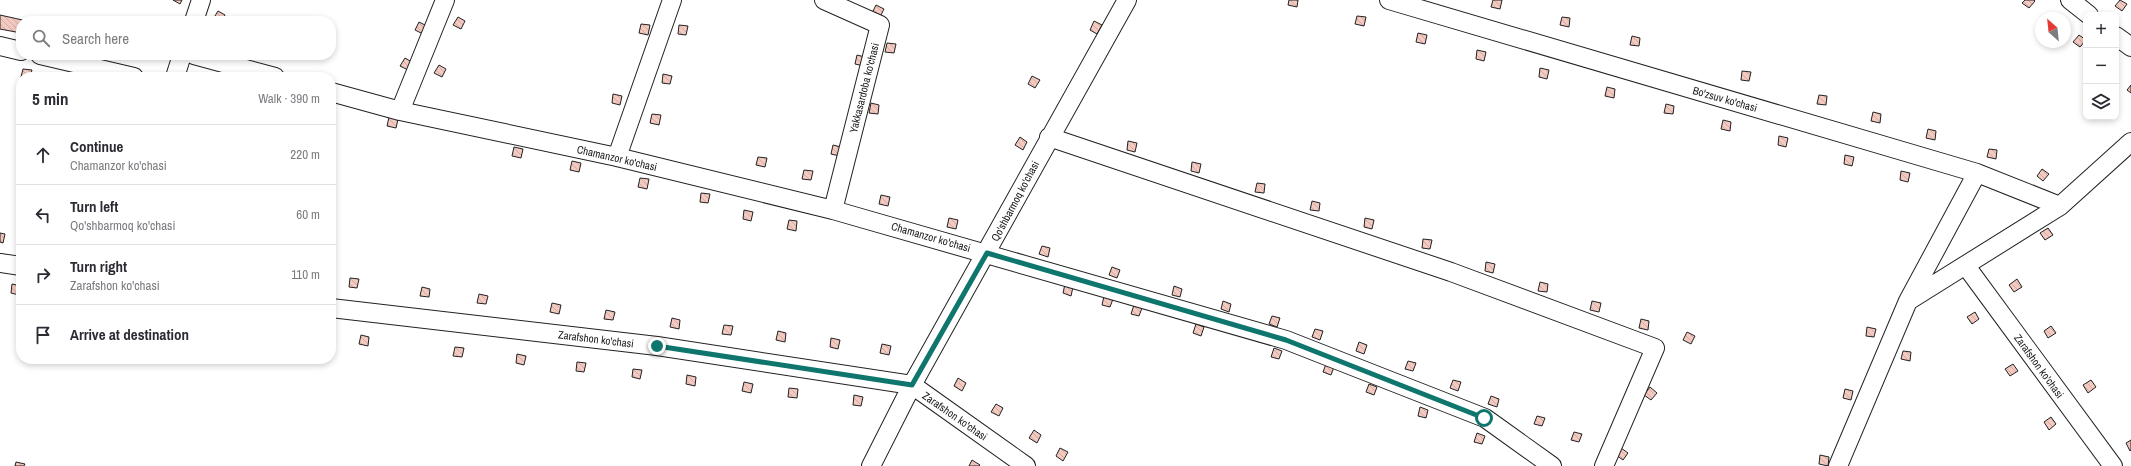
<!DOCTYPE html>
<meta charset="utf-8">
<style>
:root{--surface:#fff;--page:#f7f7f7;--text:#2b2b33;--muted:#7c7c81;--line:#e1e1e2}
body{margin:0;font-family:"Archivo Narrow",sans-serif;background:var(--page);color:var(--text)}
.controls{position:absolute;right:12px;top:12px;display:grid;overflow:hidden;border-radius:8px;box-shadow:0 2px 6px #0003}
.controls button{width:36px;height:36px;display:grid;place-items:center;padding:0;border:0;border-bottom:1px solid var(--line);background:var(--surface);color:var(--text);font:20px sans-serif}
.compass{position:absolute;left:2035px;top:12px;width:36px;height:36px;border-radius:50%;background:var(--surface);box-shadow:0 2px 6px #0003;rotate:333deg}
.stop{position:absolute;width:12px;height:12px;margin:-9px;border:3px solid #0f766e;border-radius:50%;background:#fff}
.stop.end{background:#0f766e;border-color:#fff;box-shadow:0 1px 4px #0008}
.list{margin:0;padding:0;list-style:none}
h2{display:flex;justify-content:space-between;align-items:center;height:52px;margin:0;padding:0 16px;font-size:17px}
h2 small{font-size:13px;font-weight:400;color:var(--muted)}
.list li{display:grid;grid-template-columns:26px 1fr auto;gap:12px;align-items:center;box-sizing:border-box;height:60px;padding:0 16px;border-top:1px solid var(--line)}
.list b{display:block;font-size:15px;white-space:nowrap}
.list p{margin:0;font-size:13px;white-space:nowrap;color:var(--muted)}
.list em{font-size:13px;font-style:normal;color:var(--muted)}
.icon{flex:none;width:22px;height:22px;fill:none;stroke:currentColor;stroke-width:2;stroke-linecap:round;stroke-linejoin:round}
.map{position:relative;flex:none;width:2131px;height:466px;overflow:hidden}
.search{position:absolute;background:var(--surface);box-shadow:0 2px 6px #0003;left:16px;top:16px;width:320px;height:44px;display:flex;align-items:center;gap:10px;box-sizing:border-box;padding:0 14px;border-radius:16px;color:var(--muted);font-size:15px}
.panel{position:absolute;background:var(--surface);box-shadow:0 2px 6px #0003;left:16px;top:72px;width:320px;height:292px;border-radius:16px}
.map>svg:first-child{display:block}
.building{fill:url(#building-back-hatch);stroke:#222}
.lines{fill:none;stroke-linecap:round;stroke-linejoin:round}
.minor-casing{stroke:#222;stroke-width:20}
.minor{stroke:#fff;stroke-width:18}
.route{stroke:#0f766e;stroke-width:5}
.labels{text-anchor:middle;stroke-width:3;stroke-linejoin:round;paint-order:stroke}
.street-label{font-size:11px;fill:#222;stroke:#fff}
</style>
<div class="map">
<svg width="2131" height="466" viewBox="0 0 2131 466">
<defs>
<pattern id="building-back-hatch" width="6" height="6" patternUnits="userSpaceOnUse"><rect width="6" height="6" fill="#f3c9c0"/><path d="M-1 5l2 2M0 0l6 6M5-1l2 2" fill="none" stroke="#d0aca5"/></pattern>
</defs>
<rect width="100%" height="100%" fill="#fff"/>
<path class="building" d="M173,0H182L180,4Z
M1289,0H1298L1297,7L1288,5Z
M1493,0H1502L1500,9L1491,7Z
M2025,0H2034L2035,1L2029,8L2022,3Z
M2120,0L2127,4L2122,11L2115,6Z
M876,5L884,9L880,17L872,13Z
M218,11L225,15L222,21L213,19Z
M0,15L27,21H21V33L0,29Z
M1357,16L1366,17L1364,26L1355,24Z
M458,17L465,21L461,29L453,25Z
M1562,17L1570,18L1569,27L1560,25Z
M1094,21L1102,25L1097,34L1090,30Z
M419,22L427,26L423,34L415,30Z
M641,24L650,25L648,35L639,33Z
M679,25L688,26L686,35L678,34Z
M1418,33L1427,35L1425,44L1416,42Z
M2079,35L2086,40L2080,47L2073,42Z
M1632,36L1640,38L1639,46L1630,45Z
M887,43L896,44L894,53L885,52Z
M1477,50L1486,52L1484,61L1476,59Z
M102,55H111L110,59L102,57Z
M857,55L865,57L864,66L855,64Z
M405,58L412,62L408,70L400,66Z
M439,65L446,69L442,77L434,73Z
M1540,68L1549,70L1547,79L1539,77Z
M23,69L32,70L30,77H21Z
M1742,71L1751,72L1749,81L1741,80Z
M212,74L220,76V77H211Z
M663,74L672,76L670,84L662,83Z
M1032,76L1040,80L1035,88L1028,84Z
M2131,85V93L2127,90Z
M1607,87L1615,89L1614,98L1605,96Z
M613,94L622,96L620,105L612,103Z
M1819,95L1827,96L1826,105L1817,104Z
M871,103L879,105L878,114L869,113Z
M1666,104L1674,106L1673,114L1664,113Z
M1873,112L1881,114L1880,123L1871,121Z
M652,114L661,115L659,125L650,123Z
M389,117L398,119L396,128L387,126Z
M1723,120L1731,122L1730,131L1721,129Z
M1928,129L1936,131L1935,140L1926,138Z
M1779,136L1788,138L1786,147L1778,145Z
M1020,137L1027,142L1023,150L1015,145Z
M1128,141L1137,143L1135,152L1127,150Z
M833,145L841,147L840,156L831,154Z
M514,147L523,149L521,158L512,156Z
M1989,149L1997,150L1996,159L1987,157Z
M1845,155L1854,157L1852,166L1844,164Z
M758,157L767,158L765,167L756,165Z
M572,161L581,163L579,172L570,170Z
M1192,162L1201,164L1199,173L1191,171Z
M2042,169L2049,174L2043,181L2037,176Z
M804,170L813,171L811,180L802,179Z
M1901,171L1910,173L1908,182L1900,180Z
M640,178L649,179L647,189L638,187Z
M1257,183L1265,184L1264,193L1255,192Z
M701,193L710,194L708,203L700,202Z
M881,195L890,197L888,206L879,204Z
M1312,201L1320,203L1319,211L1310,210Z
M744,210L753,212L751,221L743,219Z
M949,218L958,220L956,229L947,227Z
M1365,218L1374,220L1372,229L1364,227Z
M789,220L797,221L796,231L787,229Z
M2048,228L2053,235L2045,240L2040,233Z
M0,233L5,234L3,243L0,242Z
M1423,239L1432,240L1430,249L1422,248Z
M1042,246L1050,248L1048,257L1039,254Z
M1486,262L1495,264L1493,273L1485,271Z
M1112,267L1120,270L1117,278L1109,275Z
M350,278L359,279L357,288L349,287Z
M2017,279L2022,287L2014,292L2009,285Z
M1540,282L1548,284L1547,292L1538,291Z
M12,284L21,286L19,295L11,293Z
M1065,284L1073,287L1071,296L1063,293Z
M1174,286L1182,289L1180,297L1172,295Z
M422,287L430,289L429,297L420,296Z
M479,294L488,296L486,304L477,303Z
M1104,296L1113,299L1110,307L1102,305Z
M1223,301L1231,304L1229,312L1221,309Z
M1592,301L1601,303L1599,312L1590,310Z
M552,303L561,305L559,314L550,312Z
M1134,305L1142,308L1139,316L1131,314Z
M606,310L615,312L613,320L604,319Z
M1975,312L1979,319L1972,324L1967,317Z
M1272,316L1280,318L1277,327L1269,324Z
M672,318L680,320L679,329L670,327Z
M1641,319L1649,321L1648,330L1639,328Z
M1196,324L1204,327L1201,336L1193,333Z
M724,325L733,326L731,335L722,334Z
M2051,326L2056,333L2048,338L2044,331Z
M1867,327L1876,329L1874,337L1866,336Z
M1315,329L1323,331L1320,340L1312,337Z
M778,331L786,333L785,342L776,340Z
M1687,332L1695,336L1691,344L1683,340Z
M361,335L369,337L368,346L359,344Z
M831,338L840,340L838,349L830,347Z
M1359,342L1367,345L1364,354L1356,351Z
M882,344L891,346L889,355L880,353Z
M455,347L464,348L462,357L453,356Z
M1274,348L1282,351L1279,359L1271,357Z
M1903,351L1911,352L1910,361L1901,359Z
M517,354L526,356L524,365L516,363Z
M1408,361L1416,363L1413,371L1405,369Z
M577,362L586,363L584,372L576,371Z
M1326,364L1334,367L1331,375L1323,372Z
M2013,364L2018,371L2010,376L2005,369Z
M633,369L642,370L640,379L632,377Z
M687,375L696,377L695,386L686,384Z
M958,378L966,383L962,391L954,386Z
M1453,380L1461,382L1458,391L1450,388Z
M2091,380L2096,387L2088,393L2083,385Z
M744,382L753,384L751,393L742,391Z
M1369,384L1377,387L1374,395L1366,392Z
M1650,387L1657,393L1651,400L1644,395Z
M789,388L798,389L797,398L788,397Z
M1845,389L1853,391L1851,400L1843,398Z
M854,395L863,397L861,406L853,405Z
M1491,396L1499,399L1497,407L1488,404Z
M996,404L1003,408L999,416L991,412Z
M1420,407L1428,410L1426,418L1418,416Z
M1537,416L1545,418L1542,426L1534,424Z
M2051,417L2056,424L2049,430L2044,422Z
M1034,430L1041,435L1037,443L1029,438Z
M1574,432L1582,434L1579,442L1571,440Z
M1477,433L1485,436L1482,444L1474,442Z
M2131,440V450L2130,451L2126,443Z
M1060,448L1068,452L1063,461L1056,456Z
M1621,448L1628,453L1623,460L1616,455Z
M1820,455L1829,457L1828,466L1819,464Z
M972,460L980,465L979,466H969Z
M16,462L25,464L24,466H15Z"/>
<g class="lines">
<defs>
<path id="minor" d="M824,0L880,25L833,210
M1389,0L1977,173L2060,206
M2070,0L2089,15
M194,21L201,0
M2116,36L2131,47
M0,46L21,51
M40,55L134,77
M194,55L275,77
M175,77L182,55
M331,92L400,111L617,157L833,210L1286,340L1485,418L1552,466
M400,111L445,0
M1049,137L1451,272L1655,348L1604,466
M617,157L672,0
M0,263L21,266
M1966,266L2113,466
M1908,301L1977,173
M331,308L657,346L912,385L1026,466
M871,466L912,385L1127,0
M1838,466L1908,301L2060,206L2131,142"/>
</defs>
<use href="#minor" class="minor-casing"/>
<use href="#minor" class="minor"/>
</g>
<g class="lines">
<path class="route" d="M657,346L912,385L987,253L1286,340L1484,418"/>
</g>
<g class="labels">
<g class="street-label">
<text transform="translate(864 88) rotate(-76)" y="4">Yakkasardoba ko'chasi</text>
<text transform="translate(1725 99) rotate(16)" y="4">Bo'zsuv ko'chasi</text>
<text transform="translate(617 158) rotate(13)" y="4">Chamanzor ko'chasi</text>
<text transform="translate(1015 201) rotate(-62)" y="4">Qo'shbarmoq ko'chasi</text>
<text transform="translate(931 237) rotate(16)" y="4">Chamanzor ko'chasi</text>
<text transform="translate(596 339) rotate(7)" y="4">Zarafshon ko'chasi</text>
<text transform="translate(2039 366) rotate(54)" y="4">Zarafshon ko'chasi</text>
<text transform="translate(955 416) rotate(35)" y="4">Zarafshon ko'chasi</text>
</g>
</g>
</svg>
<div class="controls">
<button>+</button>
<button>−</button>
<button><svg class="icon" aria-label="layers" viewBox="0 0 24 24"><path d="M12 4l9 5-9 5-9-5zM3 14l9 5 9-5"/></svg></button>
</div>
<svg class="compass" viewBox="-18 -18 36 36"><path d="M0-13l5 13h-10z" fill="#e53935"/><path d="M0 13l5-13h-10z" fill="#7c7c81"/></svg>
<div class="stop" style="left:1484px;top:418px"></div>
<div class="stop end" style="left:657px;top:346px"></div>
<div class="search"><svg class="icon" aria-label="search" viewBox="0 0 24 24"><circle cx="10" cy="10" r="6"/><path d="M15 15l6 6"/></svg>Search here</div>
<section class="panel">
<h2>5 min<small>Walk · 390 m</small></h2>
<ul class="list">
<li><svg class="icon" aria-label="ahead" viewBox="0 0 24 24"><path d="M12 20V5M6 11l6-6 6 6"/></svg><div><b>Continue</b><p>Chamanzor ko'chasi</p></div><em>220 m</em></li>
<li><svg class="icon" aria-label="left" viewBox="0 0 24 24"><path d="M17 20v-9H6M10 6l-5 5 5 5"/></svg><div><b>Turn left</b><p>Qo'shbarmoq ko'chasi</p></div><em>60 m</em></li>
<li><svg class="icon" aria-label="right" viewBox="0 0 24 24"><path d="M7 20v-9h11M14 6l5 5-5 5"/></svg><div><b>Turn right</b><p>Zarafshon ko'chasi</p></div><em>110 m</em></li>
<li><svg class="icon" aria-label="arrive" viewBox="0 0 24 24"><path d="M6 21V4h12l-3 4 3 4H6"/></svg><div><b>Arrive at destination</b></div></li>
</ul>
</section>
</div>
